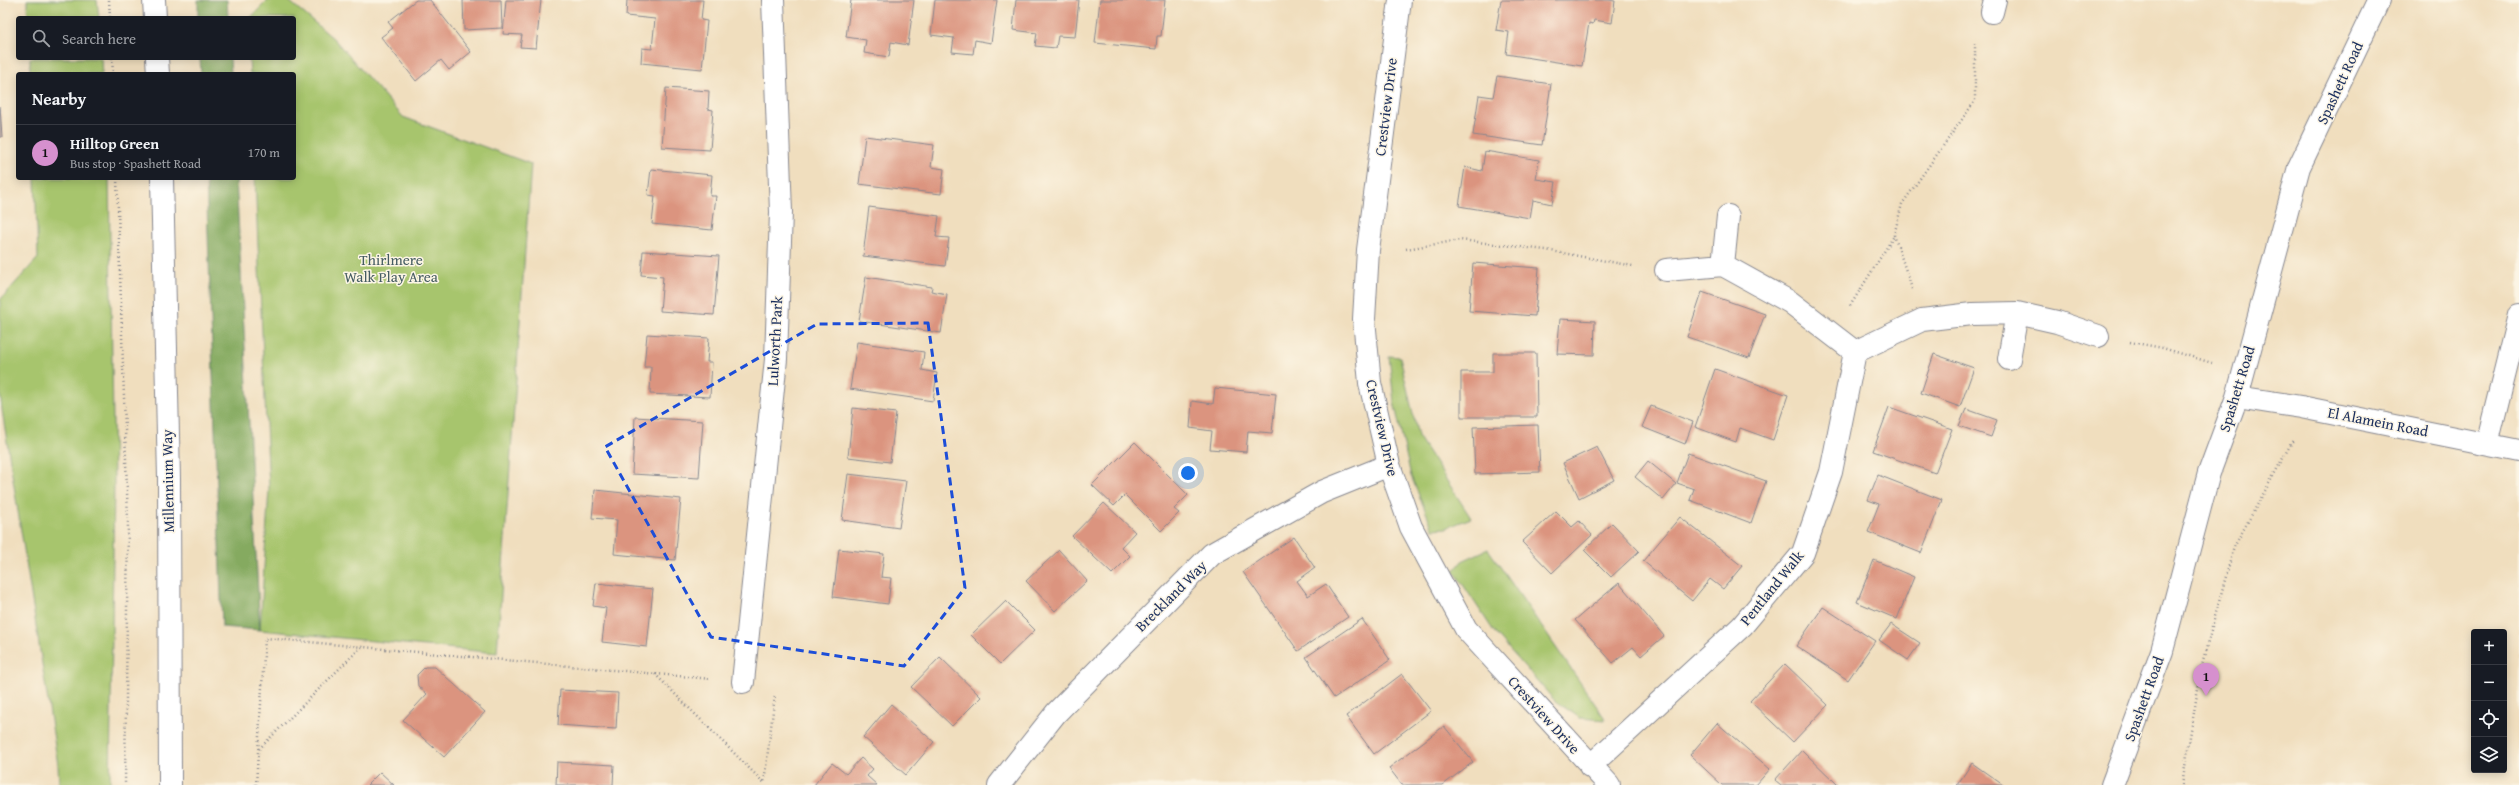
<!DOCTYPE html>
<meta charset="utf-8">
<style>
:root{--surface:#171b24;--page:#20242c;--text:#f1f3f6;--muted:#9ea1a6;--line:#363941;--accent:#d690ce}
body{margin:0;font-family:"Gentium Book Plus",serif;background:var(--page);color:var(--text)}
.controls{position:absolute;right:12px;bottom:12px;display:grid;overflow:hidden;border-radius:4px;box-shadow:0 2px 10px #0003}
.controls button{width:36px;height:36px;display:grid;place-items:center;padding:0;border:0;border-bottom:1px solid var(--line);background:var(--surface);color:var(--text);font:20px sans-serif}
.you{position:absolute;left:1188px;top:473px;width:14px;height:14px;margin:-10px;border:3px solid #fff;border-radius:50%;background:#1a73e8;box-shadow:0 0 0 6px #1a73e833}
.badge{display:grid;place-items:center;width:26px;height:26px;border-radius:50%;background:var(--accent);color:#111;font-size:13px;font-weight:700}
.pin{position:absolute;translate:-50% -33px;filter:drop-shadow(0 1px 2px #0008)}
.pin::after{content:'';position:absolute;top:21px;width:14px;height:12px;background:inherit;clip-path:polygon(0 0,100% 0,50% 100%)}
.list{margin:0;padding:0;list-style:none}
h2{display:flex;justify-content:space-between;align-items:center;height:52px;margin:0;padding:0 16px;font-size:17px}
h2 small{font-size:13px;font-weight:400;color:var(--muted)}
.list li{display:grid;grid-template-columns:26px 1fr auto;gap:12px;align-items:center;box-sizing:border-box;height:56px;padding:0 16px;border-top:1px solid var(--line)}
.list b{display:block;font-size:15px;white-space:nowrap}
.list p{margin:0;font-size:13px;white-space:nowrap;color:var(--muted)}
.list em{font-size:13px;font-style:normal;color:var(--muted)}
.icon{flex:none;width:22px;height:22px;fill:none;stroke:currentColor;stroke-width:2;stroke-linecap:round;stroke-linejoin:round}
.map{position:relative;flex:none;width:2519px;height:785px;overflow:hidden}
.search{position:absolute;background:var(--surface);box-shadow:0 2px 10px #0003;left:16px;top:16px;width:280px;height:44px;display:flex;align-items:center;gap:10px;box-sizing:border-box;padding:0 14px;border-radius:4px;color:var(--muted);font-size:15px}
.panel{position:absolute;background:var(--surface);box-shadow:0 2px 10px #0003;left:16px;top:72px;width:280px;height:108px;border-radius:4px}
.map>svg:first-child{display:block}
.green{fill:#a7c56d;stroke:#617a66}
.forest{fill:#85aa60;stroke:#506c5f}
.building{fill:#db947f}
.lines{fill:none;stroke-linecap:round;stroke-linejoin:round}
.lane-casing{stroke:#86868e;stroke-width:24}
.street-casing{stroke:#86868e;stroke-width:24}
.highway-casing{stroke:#86868e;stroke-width:24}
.path{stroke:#86868e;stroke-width:2.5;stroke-dasharray:1 3;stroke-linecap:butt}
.lane{stroke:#fff;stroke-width:22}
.street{stroke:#fff;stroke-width:22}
.highway{stroke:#fff;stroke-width:22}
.marked{fill:none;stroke:#1d4ed8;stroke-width:3;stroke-dasharray:8 5;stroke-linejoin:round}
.labels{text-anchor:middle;stroke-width:3;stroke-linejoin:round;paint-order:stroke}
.street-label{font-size:15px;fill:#1b2f5e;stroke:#fcf5e5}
.park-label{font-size:15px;fill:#455c62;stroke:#fcf5e5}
</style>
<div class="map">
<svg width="2519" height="785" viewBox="0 0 2519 785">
<rect width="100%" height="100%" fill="#fcf5e5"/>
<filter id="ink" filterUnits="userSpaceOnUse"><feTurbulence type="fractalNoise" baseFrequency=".025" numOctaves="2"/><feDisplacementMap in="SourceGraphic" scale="8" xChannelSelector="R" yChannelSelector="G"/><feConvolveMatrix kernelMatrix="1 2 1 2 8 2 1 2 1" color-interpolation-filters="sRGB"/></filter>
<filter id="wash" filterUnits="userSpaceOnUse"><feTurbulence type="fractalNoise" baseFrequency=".012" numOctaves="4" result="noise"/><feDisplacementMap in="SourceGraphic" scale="16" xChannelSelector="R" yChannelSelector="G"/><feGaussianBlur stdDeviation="0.9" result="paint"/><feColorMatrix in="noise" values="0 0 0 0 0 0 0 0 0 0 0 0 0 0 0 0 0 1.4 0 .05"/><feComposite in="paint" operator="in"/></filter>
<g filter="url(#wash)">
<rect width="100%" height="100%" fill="#f0debe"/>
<path class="green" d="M27,0H97L99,18H28Z
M268,0H288L334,39L403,117L531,164L497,653L260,630L269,489L255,178H294V74H250L249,58H294V18H250Z
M30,58H101L102,74H30Z
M35,178H109L114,481L110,785H59L58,765L2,410L0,391V300L38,258Z
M1389,356L1400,357L1418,436L1471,518L1446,528L1433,529L1411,476L1394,402Z
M1488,549L1606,720L1580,718L1555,701L1495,633L1454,571L1462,561Z"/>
<path class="forest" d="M198,0H227L228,18H198Z
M200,58H230L231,74H201Z
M206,178H236L260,630L222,627Z"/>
<g id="blocks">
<path class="building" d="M416,0H430L471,52L449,70L441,60L416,81L381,37L393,28L388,22Z
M463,0H501L502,28L464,30Z
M506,0H541L536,48L520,47L522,35L503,34Z
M627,0H703L701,20L707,21L702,69L641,63L642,48L652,49L655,19L626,16Z
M851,0H914L908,45L891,42L889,57L864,53L866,40L846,37Z
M935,0H997L991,43L975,40L973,54L952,52L954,38L931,35Z
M1016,0H1079L1075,37L1058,36L1056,48L1035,46L1037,33L1013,30Z
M1100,0H1165L1161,36H1157L1156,49L1095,43Z
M1501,0H1609L1615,1L1612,23L1594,20L1593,24L1589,23L1582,66L1506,54L1509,32L1496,30Z
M1497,76L1551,84L1542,145L1473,135L1479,95L1493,97Z
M666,88L709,91L708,109L713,110L710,150L662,147Z
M0,106L2,137H0Z
M865,136L934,145L931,167L944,169L941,194L859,184Z
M1485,151L1539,160L1536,179L1556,182L1552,204L1533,200L1530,218L1459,206L1465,167L1482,171Z
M651,169L712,175L710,196H716L712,230L652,224L655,196L648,195Z
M869,207L939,216L936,237L949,238L945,266L863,256Z
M643,251L719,256L714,315L660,311L663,277L641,275Z
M1473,263L1539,268L1535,316L1469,311Z
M866,277L932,287L931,291L947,294L941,333L859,321Z
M1702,292L1765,314L1749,358L1687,337Z
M1560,319L1595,321L1594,355L1557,354Z
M647,334L709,338L707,362H712L710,397L650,394L651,367H644Z
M857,342L924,352L922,370L937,373L933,401L850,389Z
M1493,353H1536L1537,417H1461V372H1493Z
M1934,354L1974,368L1960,407L1921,393Z
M1715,369L1788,395L1773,440L1740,428L1736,442L1695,427Z
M1215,388L1276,394L1272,433L1248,431L1246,452L1210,449L1212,431L1190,428L1192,401L1213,404Z
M1651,406L1693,422L1685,444L1642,427Z
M1889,407L1952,429L1935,473L1873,451Z
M853,408L896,413L890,462L848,457Z
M1966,409L1997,420L1991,437L1959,426Z
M635,417L703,421L699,478L632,474Z
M1538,425L1540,472L1475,474L1473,427Z
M1135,442L1188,495L1174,509L1179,513L1161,531L1125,495L1114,506L1092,485Z
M1597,447L1614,480L1579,498L1563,463Z
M1688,453L1766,481L1751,523L1690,500L1694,489L1677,483Z
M1648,461L1676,484L1663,500L1635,477Z
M848,474L906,481L899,528L842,520Z
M1878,475L1942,500L1921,553L1868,532L1879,504L1868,500Z
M595,490L681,499L675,560L614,554L617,520L592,518Z
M1104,503L1135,532L1121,547L1130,556L1112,574L1072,536Z
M1556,511L1572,527L1579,521L1592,535L1552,573L1522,542Z
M1680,517L1742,566L1723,589L1710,579L1692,601L1643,561Z
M1612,523L1639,551L1611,577L1584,550Z
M1294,537L1315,568L1297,581L1308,596L1326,584L1348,617L1298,651L1243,572Z
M839,549L884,554L881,577L891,578L888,604L833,597Z
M1059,550L1087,581L1055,611L1026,581Z
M1874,560L1914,577L1897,619L1857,602Z
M596,583L653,589L647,647L602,642L606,608L593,606Z
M1619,583L1664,636L1641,656L1633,647L1613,663L1575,620Z
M1006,601L1035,630L1000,664L971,635Z
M1823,607L1875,641L1848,680L1796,646Z
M1362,619L1390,660L1334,698L1306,657Z
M1891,624L1920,643L1908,660L1879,640Z
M940,657L981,697L952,726L911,687Z
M1785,664L1828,705L1793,742L1750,701Z
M425,667H435L485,712L444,757L403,720L427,694L418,686L417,675Z
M1402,674L1431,711L1374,754L1346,716Z
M560,690L618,693L616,729L558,725Z
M891,704L934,742L906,775L863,737Z
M1717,723L1770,769L1756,785H1722L1690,755Z
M1444,726L1473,762L1443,785H1402L1389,768Z
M1802,750L1838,785H1781L1775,780Z
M861,758L873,769L867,776L877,785H814L832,763L846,774Z
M557,762L614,765L613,785H556Z
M1972,763L2003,785H1957Z
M380,772L394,785H367Z"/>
</g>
</g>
<g filter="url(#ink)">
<use href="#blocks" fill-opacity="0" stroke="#86868e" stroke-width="1"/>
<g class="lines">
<defs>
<path id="lane" d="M2487,444L2519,315"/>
<path id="street" d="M1400,0L1368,250L1364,319L1370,383L1389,465L1411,527L1466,629L1609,785
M1992,12L1995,0
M1723,265L1728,216
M1666,270L1723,265L1790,302L1855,352L1922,320L1972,314L2017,313L2057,322L2098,336
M2009,359L2017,313
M2237,397L2301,407L2519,451
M743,682L776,359L781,212L773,0
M1590,766L1742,626L1803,553L1831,472L1855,352
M999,785L1056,713L1212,554L1322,492L1389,465
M2112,785L2162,651L2209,473L2237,397L2299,167L2379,0"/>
<path id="highway" d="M154,0L155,18
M157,58L158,74
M162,178L169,478L170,785"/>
</defs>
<use href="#lane" class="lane-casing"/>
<use href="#street" class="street-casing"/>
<use href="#highway" class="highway-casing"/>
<path class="path" d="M109,0L110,18
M112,58L113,74
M117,178L128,522L125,785
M1406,249L1460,240L1546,250L1633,266
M1912,289L1894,235L1902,204L1975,101V41
M1850,306L1894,236
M2130,342L2163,348L2212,363
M655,674L764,783L775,695
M259,749L361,647
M256,785L265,638L711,679
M2182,785L2202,664L2234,547L2293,440"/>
<use href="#lane" class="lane"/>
<use href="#street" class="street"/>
<use href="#highway" class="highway"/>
</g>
</g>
<path class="marked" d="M928,323L965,588L904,666L711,637L605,447L817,324Z"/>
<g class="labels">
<g class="street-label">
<text transform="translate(2340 83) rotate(-65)" y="5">Spashett Road</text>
<text transform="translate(1386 107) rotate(-83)" y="5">Crestview Drive</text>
<text transform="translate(775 341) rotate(-87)" y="5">Lulworth Park</text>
<text transform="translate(2237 389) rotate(-73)" y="5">Spashett Road</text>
<text transform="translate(2378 422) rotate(11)" y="5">El Alamein Road</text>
<text transform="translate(1382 428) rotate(77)" y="5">Crestview Drive</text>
<text transform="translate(168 481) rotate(-91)" y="5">Millennium Way</text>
<text transform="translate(1772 588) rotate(-51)" y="5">Pentland Walk</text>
<text transform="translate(1171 596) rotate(-45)" y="5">Breckland Way</text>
<text transform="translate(2144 699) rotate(-70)" y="5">Spashett Road</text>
<text transform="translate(1544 715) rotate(48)" y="5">Crestview Drive</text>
</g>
<g class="park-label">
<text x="391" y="265">Thirlmere<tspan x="391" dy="17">Walk Play Area</tspan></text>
</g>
</g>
</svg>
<div class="controls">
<button>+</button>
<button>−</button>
<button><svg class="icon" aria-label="locate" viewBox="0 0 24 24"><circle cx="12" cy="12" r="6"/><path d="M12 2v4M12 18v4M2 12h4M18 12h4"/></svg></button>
<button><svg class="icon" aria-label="layers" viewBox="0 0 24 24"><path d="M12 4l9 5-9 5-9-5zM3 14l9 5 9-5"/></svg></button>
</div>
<div class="you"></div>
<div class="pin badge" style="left:2206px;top:696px">1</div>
<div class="search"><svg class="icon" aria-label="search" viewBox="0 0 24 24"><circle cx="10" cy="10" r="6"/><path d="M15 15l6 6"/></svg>Search here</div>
<section class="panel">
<h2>Nearby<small></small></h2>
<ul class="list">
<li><span class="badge">1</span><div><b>Hilltop Green</b><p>Bus stop · Spashett Road</p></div><em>170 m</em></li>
</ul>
</section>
</div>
